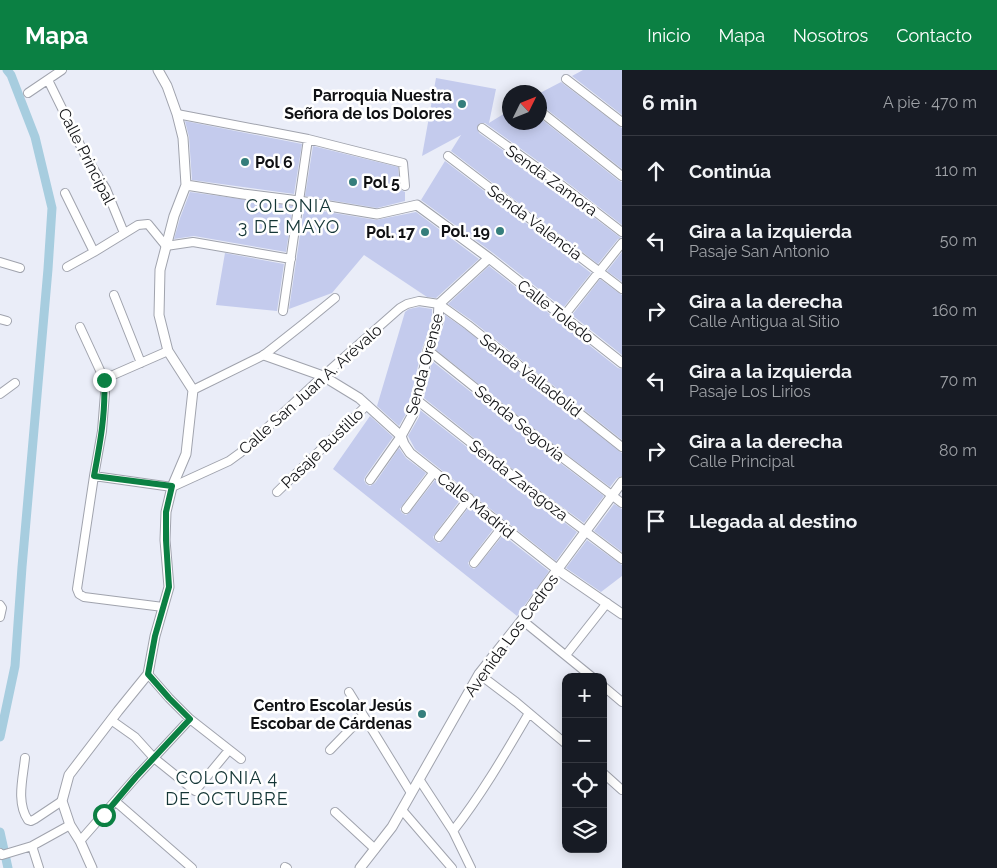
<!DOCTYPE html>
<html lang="es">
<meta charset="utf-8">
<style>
:root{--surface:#171b24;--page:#242831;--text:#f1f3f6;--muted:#9ea1a6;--line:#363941;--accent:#0b8043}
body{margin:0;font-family:Raleway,sans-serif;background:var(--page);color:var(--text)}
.controls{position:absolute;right:15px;bottom:15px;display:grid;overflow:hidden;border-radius:10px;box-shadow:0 2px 12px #0003}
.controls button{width:45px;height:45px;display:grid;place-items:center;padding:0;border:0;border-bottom:1px solid var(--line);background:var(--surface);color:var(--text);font:25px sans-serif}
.compass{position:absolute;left:502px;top:15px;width:45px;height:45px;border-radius:50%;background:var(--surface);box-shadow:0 2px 12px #0003;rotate:47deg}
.stop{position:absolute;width:15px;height:15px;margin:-11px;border:4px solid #0b8043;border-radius:50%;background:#fff}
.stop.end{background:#0b8043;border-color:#fff;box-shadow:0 1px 5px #0008}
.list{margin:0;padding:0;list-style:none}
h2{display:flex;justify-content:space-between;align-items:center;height:65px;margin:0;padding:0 20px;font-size:21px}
h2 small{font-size:16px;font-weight:400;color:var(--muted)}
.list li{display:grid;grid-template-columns:32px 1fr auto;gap:15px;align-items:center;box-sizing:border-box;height:70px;padding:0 20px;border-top:1px solid var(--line)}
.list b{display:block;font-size:19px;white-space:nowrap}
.list p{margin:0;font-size:16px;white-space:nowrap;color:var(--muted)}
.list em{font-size:16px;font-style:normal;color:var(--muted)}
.icon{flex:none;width:28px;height:28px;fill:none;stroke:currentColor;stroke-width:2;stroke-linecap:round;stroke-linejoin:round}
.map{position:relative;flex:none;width:622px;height:798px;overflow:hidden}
header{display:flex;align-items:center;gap:30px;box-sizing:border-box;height:70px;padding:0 25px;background:var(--accent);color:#fff}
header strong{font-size:24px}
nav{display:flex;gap:28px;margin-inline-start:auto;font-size:18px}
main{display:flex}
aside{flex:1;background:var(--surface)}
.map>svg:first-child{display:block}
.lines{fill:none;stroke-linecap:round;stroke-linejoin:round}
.canal{stroke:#a7cddf;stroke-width:9}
.building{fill:#c4cbed}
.minor-casing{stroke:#a0a3ad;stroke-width:10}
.tertiary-casing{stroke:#a0a3ad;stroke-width:11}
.minor{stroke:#fff;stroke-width:8}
.tertiary{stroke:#fff;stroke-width:9}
.route{stroke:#0b8043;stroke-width:6}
.poi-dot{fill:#357e7c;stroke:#fff;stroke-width:2}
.labels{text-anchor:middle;stroke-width:5;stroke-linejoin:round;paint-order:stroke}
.poi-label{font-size:16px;font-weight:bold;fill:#101114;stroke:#fff;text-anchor:end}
.street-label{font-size:16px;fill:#101114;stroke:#fff}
.neighbourhood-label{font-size:18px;letter-spacing:1px;fill:#143636;stroke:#fff}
</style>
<header>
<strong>Mapa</strong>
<nav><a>Inicio</a><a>Mapa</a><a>Nosotros</a><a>Contacto</a></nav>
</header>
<main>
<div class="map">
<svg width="622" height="798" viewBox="0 0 622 798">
<rect width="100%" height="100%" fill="#eaedf8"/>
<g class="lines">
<path class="canal" d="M0,667L15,596L22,497L48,199L52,138L35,67L11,5L7,0
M0,762L8,798"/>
</g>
<path class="building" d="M583,0H622V45L572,6Z
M436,8L496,19L489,53L510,40V52H540V48L618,110L622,112V155L564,110L485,53H480L477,57L479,63L558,120L621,168L618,169L598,194L451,81L461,65L422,86Z
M561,12L619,56L622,58V99L544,37L540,36V23Z
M185,51L302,74L294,124L192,110L189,67Z
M313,76L398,97L400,117L401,120L405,122V131L377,138L305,126Z
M445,91L591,203L563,238L493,183L421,130Z
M190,122L293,136L286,182L194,166L174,169L180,148Z
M304,138L376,150L416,142L479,189L436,228L427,227L364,185L332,223L289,239Z
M622,182V212L607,201Z
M225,183L284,194L277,241L216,235Z
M489,196L618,298L622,299V370L471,250L448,234Z
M600,209L619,223L622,225V285L572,245Z
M419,237L432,239V251L422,279L407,342L399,356L377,336L405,242L409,239Z
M445,245L465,259L619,381L622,383V406L617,408L610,417L558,378L435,279L444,254Z
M432,291L551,386L604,426L584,453L531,414L424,328Z
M420,340L524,422L577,462L556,491L415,379L408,366L419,347Z
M370,346L393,367L365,407L364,410L366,414L370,416L375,413L399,378L406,388L426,403L402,436L400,439L402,443L406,445L410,442L435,410L460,430L435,464L433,467L435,471L439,473L443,470L469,437L494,458L470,490L468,493L470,497L474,499L478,496L503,465L549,501L517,546L333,399Z
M614,434L622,439V482L594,461Z
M587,470L619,493L622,495V506L601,522L566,498Z"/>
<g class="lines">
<defs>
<path id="minor" d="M566,9L622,52
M48,10L85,85L106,119L124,163
M28,23L62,0
M540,41L622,106
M177,44L308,69L403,93L405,116
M482,58L561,115L622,162
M448,86L622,219
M65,123L94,182
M0,192L20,198
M67,197L94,182L138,155L148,154L166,176L193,172L291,189
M114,225L141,293
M283,241L308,69
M563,247L622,173
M0,249L7,251
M80,257L104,309L105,323L102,361L94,406L77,519L79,524L84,527L163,537
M428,280L555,382L622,433
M104,309L168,281
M193,320L264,285L302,255L335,228
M0,324L15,313
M417,330L528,418L622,489
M94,406L172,417L229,391L240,383L323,306L400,238L407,234L419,231L439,234L468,255L622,377
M370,410L401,366
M277,422L367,335
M406,439L434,402
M439,467L469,428
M474,493L503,456
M0,535L2,538L0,547
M522,550L592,607
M566,585L607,533
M148,604L169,628L190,649L241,689
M479,604L516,632L566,674
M603,616L622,632
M349,622L411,723
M111,650L135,667L154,688L195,721L229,680
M330,680L363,646
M25,688C23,708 16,732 28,750L31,751L35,749L62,731
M603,703L622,720
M419,709L453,761L471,798
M115,731L192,798
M402,740L452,798
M335,742L375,779
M453,761C482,724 505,684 529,643
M80,771L138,705L190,649
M0,783L2,785L32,776
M285,797L287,798
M39,798L32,776L70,755"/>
<path id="tertiary" d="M186,115L243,124L299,131L377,144L417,135L489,188L622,293
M264,285L323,306L359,328L401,366L404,374L410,383L558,500L622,544
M401,366L413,344L422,309L428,280L438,252L439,234L489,188
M92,798L80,771L70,755L62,731L69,705L118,641L148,604L155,566L169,517L165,470L166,442L172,417L186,384L193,320L168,281L159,245L160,200L174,146L186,115L183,68L177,44L167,16L158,0
M360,798L392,757L479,604L522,550L543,519L622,412"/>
</defs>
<use href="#minor" class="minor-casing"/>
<use href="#tertiary" class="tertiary-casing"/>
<use href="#minor" class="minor"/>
<use href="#tertiary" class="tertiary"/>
</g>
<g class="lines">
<path class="route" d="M104,745L136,707L190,649L169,628L148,604L155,566L169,517L166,470V442L172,416L94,406C100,374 106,342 104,310"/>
</g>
<g class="poi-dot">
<circle cx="462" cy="34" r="5"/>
<circle cx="245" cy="92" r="5"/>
<circle cx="353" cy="112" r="5"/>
<circle cx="500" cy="161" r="5"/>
<circle cx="425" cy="162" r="5"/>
<circle cx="422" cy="644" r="5"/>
</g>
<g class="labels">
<g class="poi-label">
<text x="452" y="31">Parroquia Nuestra<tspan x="452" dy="18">Señora de los Dolores</tspan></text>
<text x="255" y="98" text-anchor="start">Pol 6</text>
<text x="363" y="118" text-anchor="start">Pol 5</text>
<text x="490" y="167">Pol. 19</text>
<text x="415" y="168">Pol. 17</text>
<text x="412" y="641">Centro Escolar Jesús<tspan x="412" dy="18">Escobar de Cárdenas</tspan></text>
</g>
<g class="street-label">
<text transform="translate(87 86) rotate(63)" y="6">Calle Principal</text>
<text transform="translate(552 110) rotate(36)" y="6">Senda Zamora</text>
<text transform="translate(535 152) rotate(37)" y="6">Senda Valencia</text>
<text transform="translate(556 241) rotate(38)" y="6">Calle Toledo</text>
<text transform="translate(424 294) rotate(-75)" y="6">Senda Orense</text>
<text transform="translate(531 305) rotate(38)" y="6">Senda Valladolid</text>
<text transform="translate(310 319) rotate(-42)" y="6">Calle San Juan A. Arévalo</text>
<text transform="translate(520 353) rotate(39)" y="6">Senda Segovia</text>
<text transform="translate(322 378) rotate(-44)" y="6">Pasaje Bustillo</text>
<text transform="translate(519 410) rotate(38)" y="6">Senda Zaragoza</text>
<text transform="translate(476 435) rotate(39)" y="6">Calle Madrid</text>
<text transform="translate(511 565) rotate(-54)" y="6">Avenida Los Cedros</text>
</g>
<g class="neighbourhood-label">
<text x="289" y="142">COLONIA<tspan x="289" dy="21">3 DE MAYO</tspan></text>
<text x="227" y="714">COLONIA 4<tspan x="227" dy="21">DE OCTUBRE</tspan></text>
</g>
</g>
</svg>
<div class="controls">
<button>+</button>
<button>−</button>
<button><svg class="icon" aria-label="locate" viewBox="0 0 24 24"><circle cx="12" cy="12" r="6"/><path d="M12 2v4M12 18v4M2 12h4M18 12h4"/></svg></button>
<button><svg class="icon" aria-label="layers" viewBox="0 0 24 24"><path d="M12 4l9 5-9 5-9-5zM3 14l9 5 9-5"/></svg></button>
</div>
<svg class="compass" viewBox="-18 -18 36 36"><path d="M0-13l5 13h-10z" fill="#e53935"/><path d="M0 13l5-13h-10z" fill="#9ea1a6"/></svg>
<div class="stop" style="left:104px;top:745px"></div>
<div class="stop end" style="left:104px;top:310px"></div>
</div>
<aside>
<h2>6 min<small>A pie · 470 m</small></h2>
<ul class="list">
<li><svg class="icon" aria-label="ahead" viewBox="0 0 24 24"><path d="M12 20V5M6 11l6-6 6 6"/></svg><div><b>Continúa</b></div><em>110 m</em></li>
<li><svg class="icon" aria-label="left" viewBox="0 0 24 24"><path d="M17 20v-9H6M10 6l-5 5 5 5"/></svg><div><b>Gira a la izquierda</b><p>Pasaje San Antonio</p></div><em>50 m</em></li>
<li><svg class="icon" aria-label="right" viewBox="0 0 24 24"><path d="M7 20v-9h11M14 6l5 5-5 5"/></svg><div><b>Gira a la derecha</b><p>Calle Antigua al Sitio</p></div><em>160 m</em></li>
<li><svg class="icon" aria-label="left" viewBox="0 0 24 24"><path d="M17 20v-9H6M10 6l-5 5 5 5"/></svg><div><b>Gira a la izquierda</b><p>Pasaje Los Lirios</p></div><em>70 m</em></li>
<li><svg class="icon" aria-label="right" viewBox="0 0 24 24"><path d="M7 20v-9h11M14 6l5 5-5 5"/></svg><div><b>Gira a la derecha</b><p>Calle Principal</p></div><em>80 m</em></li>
<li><svg class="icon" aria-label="arrive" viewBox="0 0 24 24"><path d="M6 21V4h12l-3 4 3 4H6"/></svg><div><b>Llegada al destino</b></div></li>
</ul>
</aside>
</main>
